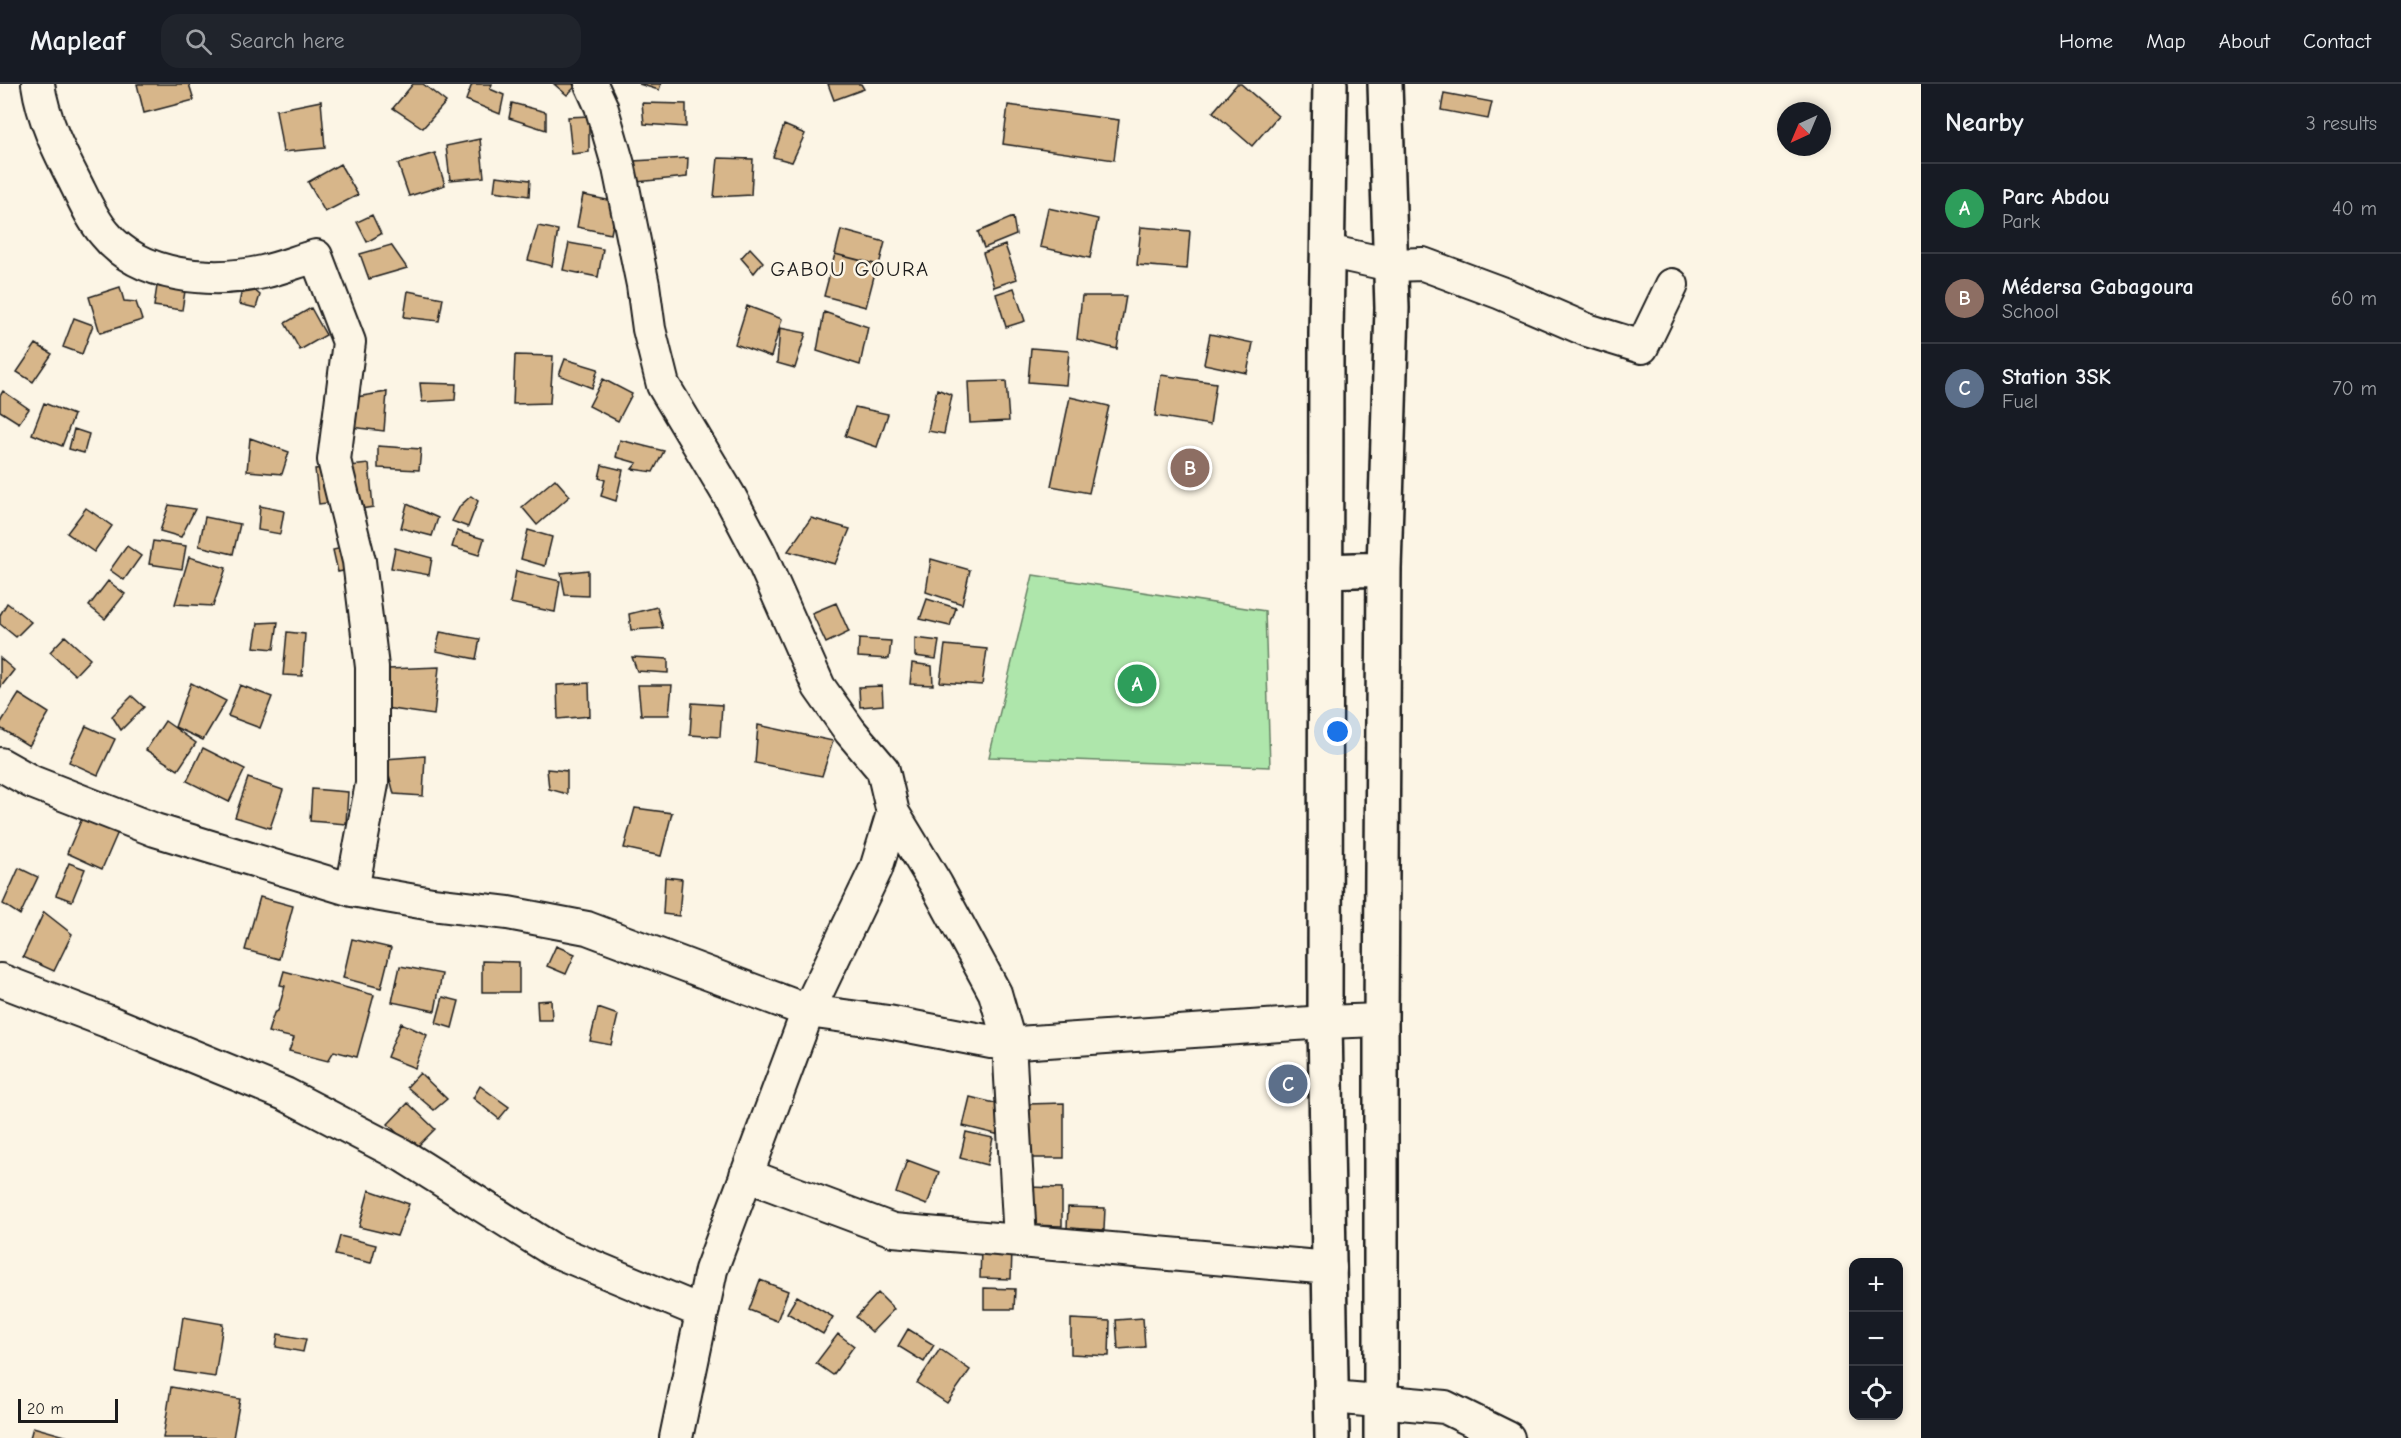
<!DOCTYPE html>
<meta charset="utf-8">
<style>
:root{--surface:#171b24;--page:#20242c;--text:#f1f3f6;--muted:#9ea1a6;--line:#363941;--accent:#b45309}
body{margin:0;font-family:"Comic Neue",sans-serif;background:var(--page);color:var(--text)}
.controls{position:absolute;right:18px;bottom:18px;display:grid;overflow:hidden;border-radius:12px;box-shadow:0 3px 9px #0003}
.controls button{width:54px;height:54px;display:grid;place-items:center;padding:0;border:0;border-bottom:2px solid var(--line);background:var(--surface);color:var(--text);font:30px sans-serif}
.compass{position:absolute;left:1777px;top:18px;width:54px;height:54px;border-radius:50%;background:var(--surface);box-shadow:0 3px 9px #0003;rotate:224deg}
.scale{position:absolute;left:18px;bottom:15px;width:100px;box-sizing:border-box;padding-left:6px;border:3px solid #1c1c1c;border-top:0;font-size:16px;line-height:21px;white-space:nowrap;color:#1c1c1c;-webkit-text-stroke:4px #fcf5e5;paint-order:stroke}
.you{position:absolute;left:1338px;top:648px;width:21px;height:21px;margin:-15px;border:4px solid #fff;border-radius:50%;background:#1a73e8;box-shadow:0 0 0 9px #1a73e833}
.badge{display:grid;place-items:center;width:39px;height:39px;border-radius:50%;background:var(--accent);color:#fff;font-size:20px;font-weight:700}
.pin{position:absolute;translate:-50% -50%;border:3px solid #fff;box-shadow:0 2px 6px #0006}
.list{margin:0;padding:0;list-style:none}
h2{display:flex;justify-content:space-between;align-items:center;height:78px;margin:0;padding:0 24px;font-size:26px}
h2 small{font-size:20px;font-weight:400;color:var(--muted)}
.list li{display:grid;grid-template-columns:39px 1fr auto;gap:18px;align-items:center;box-sizing:border-box;height:90px;padding:0 24px;border-top:2px solid var(--line)}
.list b{display:block;font-size:22px;white-space:nowrap}
.list p{margin:0;font-size:20px;white-space:nowrap;color:var(--muted)}
.list em{font-size:20px;font-style:normal;color:var(--muted)}
.icon{flex:none;width:33px;height:33px;fill:none;stroke:currentColor;stroke-width:2;stroke-linecap:round;stroke-linejoin:round}
.map{position:relative;flex:none;width:1921px;height:1354px;overflow:hidden}
header{display:flex;align-items:center;gap:36px;box-sizing:border-box;height:84px;padding:0 30px;background:var(--surface);border-bottom:2px solid var(--line)}
header strong{font-size:28px}
nav{display:flex;gap:33px;margin-inline-start:auto;font-size:21px}
.search{width:420px;height:54px;background:var(--page);display:flex;align-items:center;gap:15px;box-sizing:border-box;padding:0 21px;border-radius:18px;color:var(--muted);font-size:22px}
main{display:flex}
aside{flex:1;background:var(--surface)}
.map>svg:first-child{display:block}
.green{fill:#aee6ab;stroke:#658164;stroke-width:1.5}
.building{fill:#d7b68a;stroke:#1c1c1c;stroke-width:1.5}
.lines{fill:none;stroke-linecap:round;stroke-linejoin:round}
.street-casing{stroke:#1c1c1c;stroke-width:36}
.secondary-casing{stroke:#1c1c1c;stroke-width:38}
.street{stroke:#fcf5e5;stroke-width:32}
.secondary{stroke:#fcf5e5;stroke-width:33}
.labels{text-anchor:middle;stroke-width:5;stroke-linejoin:round;paint-order:stroke}
.quarter-label{font-size:21px;letter-spacing:1.5px;fill:#1c1c1c;stroke:#fcf5e5}
</style>
<header>
<strong>Mapleaf</strong>
<div class="search"><svg class="icon" aria-label="search" viewBox="0 0 24 24"><circle cx="10" cy="10" r="6"/><path d="M15 15l6 6"/></svg>Search here</div>
<nav><a>Home</a><a>Map</a><a>About</a><a>Contact</a></nav>
</header>
<main>
<div class="map">
<svg width="1921" height="1354" viewBox="0 0 1921 1354">
<rect width="100%" height="100%" fill="#fcf5e5"/>
<filter id="ink" filterUnits="userSpaceOnUse"><feTurbulence type="fractalNoise" baseFrequency=".0167" numOctaves="2"/><feDisplacementMap in="SourceGraphic" scale="12" xChannelSelector="R" yChannelSelector="G"/><feConvolveMatrix kernelMatrix="1 2 1 2 8 2 1 2 1" color-interpolation-filters="sRGB"/></filter>
<g filter="url(#ink)">
<path class="green" d="M1033,491L1265,527L1270,683L989,673Z"/>
<path class="building" d="M137,0H189L194,16L144,29Z
M413,0H423L446,18L423,44L393,24Z
M472,0H492L490,5L504,11L500,30L466,16Z
M554,0H573L575,3L567,11Z
M639,0H661L659,6Z
M828,0H861L864,5L834,16Z
M1237,0H1241L1278,32L1252,62L1213,28Z
M1444,9L1492,18L1488,35L1441,26Z
M321,17L325,64L283,68L276,26Z
M512,19L546,28V46L509,34Z
M642,19L686,20V43L644,40Z
M1008,21L1119,36L1114,76L1003,60Z
M589,32V68L572,70L568,33Z
M784,41L805,50L792,78L773,73Z
M480,55L484,93L450,96L446,62Z
M435,69L445,101L409,112L398,80Z
M688,74L687,93L636,98L633,77Z
M718,74L753,75L751,111L714,113Z
M340,80L358,111L325,128L308,98Z
M496,92L530,96L529,112L494,107Z
M583,111L617,118L611,150L577,143Z
M1048,124L1098,135L1090,174L1040,163Z
M372,131L381,150L367,158L357,138Z
M1013,133L1016,151L984,164L978,148Z
M538,142L558,146L552,182L528,176Z
M1141,143L1190,147L1187,185L1137,181Z
M841,146L885,158L879,181L835,170Z
M569,159L603,165L598,193L563,186Z
M391,161L407,184L369,195L360,170Z
M1005,161L1017,195L994,203L983,169Z
M750,164L763,178L754,189L741,174Z
M835,170L877,181L866,223L824,212Z
M157,202L185,207L182,226L154,222Z
M120,203L124,217L136,218L142,236L100,249L89,213Z
M1014,204L1025,237L1006,243L996,210Z
M253,205L260,211L256,224L239,220L241,210Z
M408,207L443,214L439,237L404,233Z
M1082,212H1126L1117,265L1077,255Z
M747,222L782,235L771,273L735,260Z
M311,224L326,251L300,266L285,239Z
M824,228L868,243L860,281L817,267Z
M74,234L93,241L82,270L63,263Z
M780,244L806,249L795,284L777,279Z
M1210,250L1253,259L1247,289L1204,280Z
M36,260L52,270L33,298L17,288Z
M1031,264L1069,267L1066,301L1028,298Z
M515,271L553,272L550,319L513,320Z
M565,275L598,285L592,304L559,291Z
M1161,291L1216,299L1210,341L1155,332Z
M603,295L632,310L618,337L589,322Z
M1006,297L1009,337L970,339L968,298Z
M420,299L456,300L455,316L422,318Z
M937,305L952,311L944,350L928,347Z
M3,307L29,325L19,339L0,327V312Z
M387,308L384,347L342,342L344,315Z
M1070,313L1109,322L1089,409L1051,402Z
M44,319L74,331L62,362L32,350Z
M855,323L888,330L877,363L845,352Z
M74,345L89,350L84,369L69,365Z
M250,354L289,368L282,390L247,387Z
M620,356L664,367L653,388L632,385L637,379L616,373Z
M378,362L421,365L419,386L378,384Z
M369,380L373,423L355,426L350,382Z
M602,381L623,386L616,417L601,412L605,396L599,394Z
M331,383L334,418L319,420L315,385Z
M555,395L570,412L537,441L522,423Z
M471,412L478,417L468,443L452,437L460,422Z
M407,420L438,434L432,452L401,444Z
M169,421L195,425L181,453L160,447Z
M260,422L284,427L280,450L258,446Z
M86,424L112,442L94,468L67,449Z
M205,433L240,440L233,470L199,462Z
M811,434L850,445L835,480L788,467Z
M528,446L552,453L545,482L521,475Z
M457,447L484,455L479,471L452,463Z
M153,457L186,462L182,485L149,480Z
M127,462L141,472L124,496L110,486Z
M347,463L352,485L338,488L333,466Z
M395,464L432,474L429,491L391,484Z
M189,473L226,484L213,522L175,520Z
M931,475L970,486L962,520L926,508Z
M588,486V512L565,511L561,489Z
M516,487L560,497L555,528L510,519Z
M108,497L125,510L105,535L89,522Z
M927,515L956,524L950,542L920,535Z
M7,519L31,538L16,553L0,540V531Z
M836,519L849,548L826,559L812,529Z
M657,523L663,544L631,546L629,530Z
M278,538L274,565L254,563L258,539Z
M287,548L305,550L302,592L283,591Z
M440,548L480,555L476,575L436,567Z
M65,552L90,575L75,591L50,568Z
M915,554L939,557L936,575L915,572Z
M859,555L891,557L889,575L858,573Z
M945,561L987,565L982,601L940,598Z
M632,573L668,575V589L637,587Z
M0,574L14,586L0,604Z
M912,579L932,582L933,601L910,600Z
M439,583L434,631L385,624L388,585Z
M191,599L226,617L203,656L175,643Z
M589,599L590,632L558,635L557,601Z
M240,601L272,613L260,644L228,632Z
M638,601H672L669,631H641Z
M882,602L883,621L860,623L859,603Z
M19,610L49,629L29,662L0,644V640Z
M132,612L144,623L121,646L112,632Z
M692,619L722,621L720,653L690,651Z
M165,637L196,659L178,686L146,666Z
M758,641L833,657L822,692L755,679Z
M86,642L115,655L98,691L69,678Z
M203,664L245,685L229,718L187,697Z
M425,672L423,712L394,710L385,675Z
M547,685L567,687V710L549,705Z
M248,694L283,706L270,744L235,733Z
M312,705L348,708L346,740L310,737Z
M635,724L672,729L661,772L624,764Z
M83,732L118,748L102,785L67,769Z
M69,779L85,785L72,817L56,811Z
M19,784L38,793L20,831L3,820Z
M665,793L682,795L679,832L663,830Z
M260,813L293,822L279,875L245,866Z
M44,828L72,850L54,887L23,873Z
M352,855L391,864L381,904L343,894Z
M556,862L575,870L566,890L547,882Z
M482,877L519,878V908H482Z
M400,882L442,890L435,927L392,918Z
M284,887L374,911L357,973L334,967L328,977L289,967L294,954L268,948L274,929L278,927L285,902L280,901Z
M443,913L459,917L452,944L436,939Z
M551,916L552,936H538L537,917Z
M598,924L618,931L611,961L590,957Z
M401,939L427,951L415,984L387,973Z
M420,989L447,1015L434,1026L407,1003Z
M480,1002L509,1023L499,1035L473,1014Z
M970,1013L1007,1022L1000,1051L963,1042Z
M408,1019L435,1045L414,1066L388,1040Z
M1064,1019V1074H1027V1020Z
M966,1048L993,1054L987,1081L960,1074Z
M907,1076L939,1088L927,1121L896,1109Z
M1027,1103L1062,1104V1142L1027,1141Z
M369,1106L409,1120L397,1152L359,1143Z
M1068,1123L1105,1124L1104,1146L1067,1144Z
M340,1152L376,1161L371,1179L335,1171Z
M981,1166L1012,1167L1011,1195L980,1194Z
M760,1196L788,1207L777,1237L749,1226Z
M984,1204L1015,1205L1014,1225H984Z
M878,1209L894,1225L872,1248L856,1233Z
M797,1212L833,1233L823,1250L787,1229Z
M183,1233L223,1240L215,1293L175,1287Z
M1143,1234L1145,1263L1118,1265L1116,1236Z
M1071,1235L1110,1237L1109,1272L1071,1270Z
M908,1245L934,1261L924,1278L898,1262Z
M278,1250L306,1255L303,1268L276,1263Z
M838,1250L854,1262L833,1291L816,1279Z
M940,1265L970,1286L947,1319L917,1299Z
M171,1303L240,1315L233,1354H163Z
M33,1343L69,1353V1354H30Z"/>
<g class="lines">
<defs>
<path id="street" d="M38,0C43,35 59,67 75,98C84,116 92,135 105,150C140,194 212,199 263,188C281,184 298,177 316,172L349,258L334,376L359,477L372,583V700L352,806
M591,0L601,22L619,84L643,201L649,245L663,301L730,413L760,470L819,603L850,647L883,686L893,729L876,785L808,927L711,1186L676,1354
M1327,167L1391,181L1423,180L1501,209L1587,246L1642,263L1672,201
M0,680L32,698L155,746L352,806L432,820L508,829L587,844L808,927L888,938L991,958L1018,959L1325,938L1381,936
M893,729L936,800L995,909L1009,958L1020,1156
M0,896L107,937L285,1010L402,1071L553,1166L702,1228
M746,1091L893,1146L1330,1184
M1332,1313L1445,1323L1508,1354"/>
<path id="secondary" d="M1330,0L1326,250L1325,938L1332,1354
M1326,487L1384,485
M1381,1354V936L1384,485L1392,224L1385,0"/>
</defs>
<use href="#street" class="street-casing"/>
<use href="#secondary" class="secondary-casing"/>
<use href="#street" class="street"/>
<use href="#secondary" class="secondary"/>
</g>
</g>
<g class="labels">
<g class="quarter-label">
<text x="850" y="192">GABOU GOURA</text>
</g>
</g>
</svg>
<div class="controls">
<button>+</button>
<button>−</button>
<button><svg class="icon" aria-label="locate" viewBox="0 0 24 24"><circle cx="12" cy="12" r="6"/><path d="M12 2v4M12 18v4M2 12h4M18 12h4"/></svg></button>
</div>
<svg class="compass" viewBox="-18 -18 36 36"><path d="M0-13l5 13h-10z" fill="#e53935"/><path d="M0 13l5-13h-10z" fill="#9ea1a6"/></svg>
<div class="scale">20 m</div>
<div class="you"></div>
<div class="pin badge" style="left:1137px;top:600px;background:#2e9e5b">A</div>
<div class="pin badge" style="left:1190px;top:384px;background:#8d6e63">B</div>
<div class="pin badge" style="left:1288px;top:1000px;background:#5c6f8a">C</div>
</div>
<aside>
<h2>Nearby<small>3 results</small></h2>
<ul class="list">
<li><span class="badge" style="background:#2e9e5b">A</span><div><b>Parc Abdou</b><p>Park</p></div><em>40 m</em></li>
<li><span class="badge" style="background:#8d6e63">B</span><div><b>Médersa Gabagoura</b><p>School</p></div><em>60 m</em></li>
<li><span class="badge" style="background:#5c6f8a">C</span><div><b>Station 3SK</b><p>Fuel</p></div><em>70 m</em></li>
</ul>
</aside>
</main>
